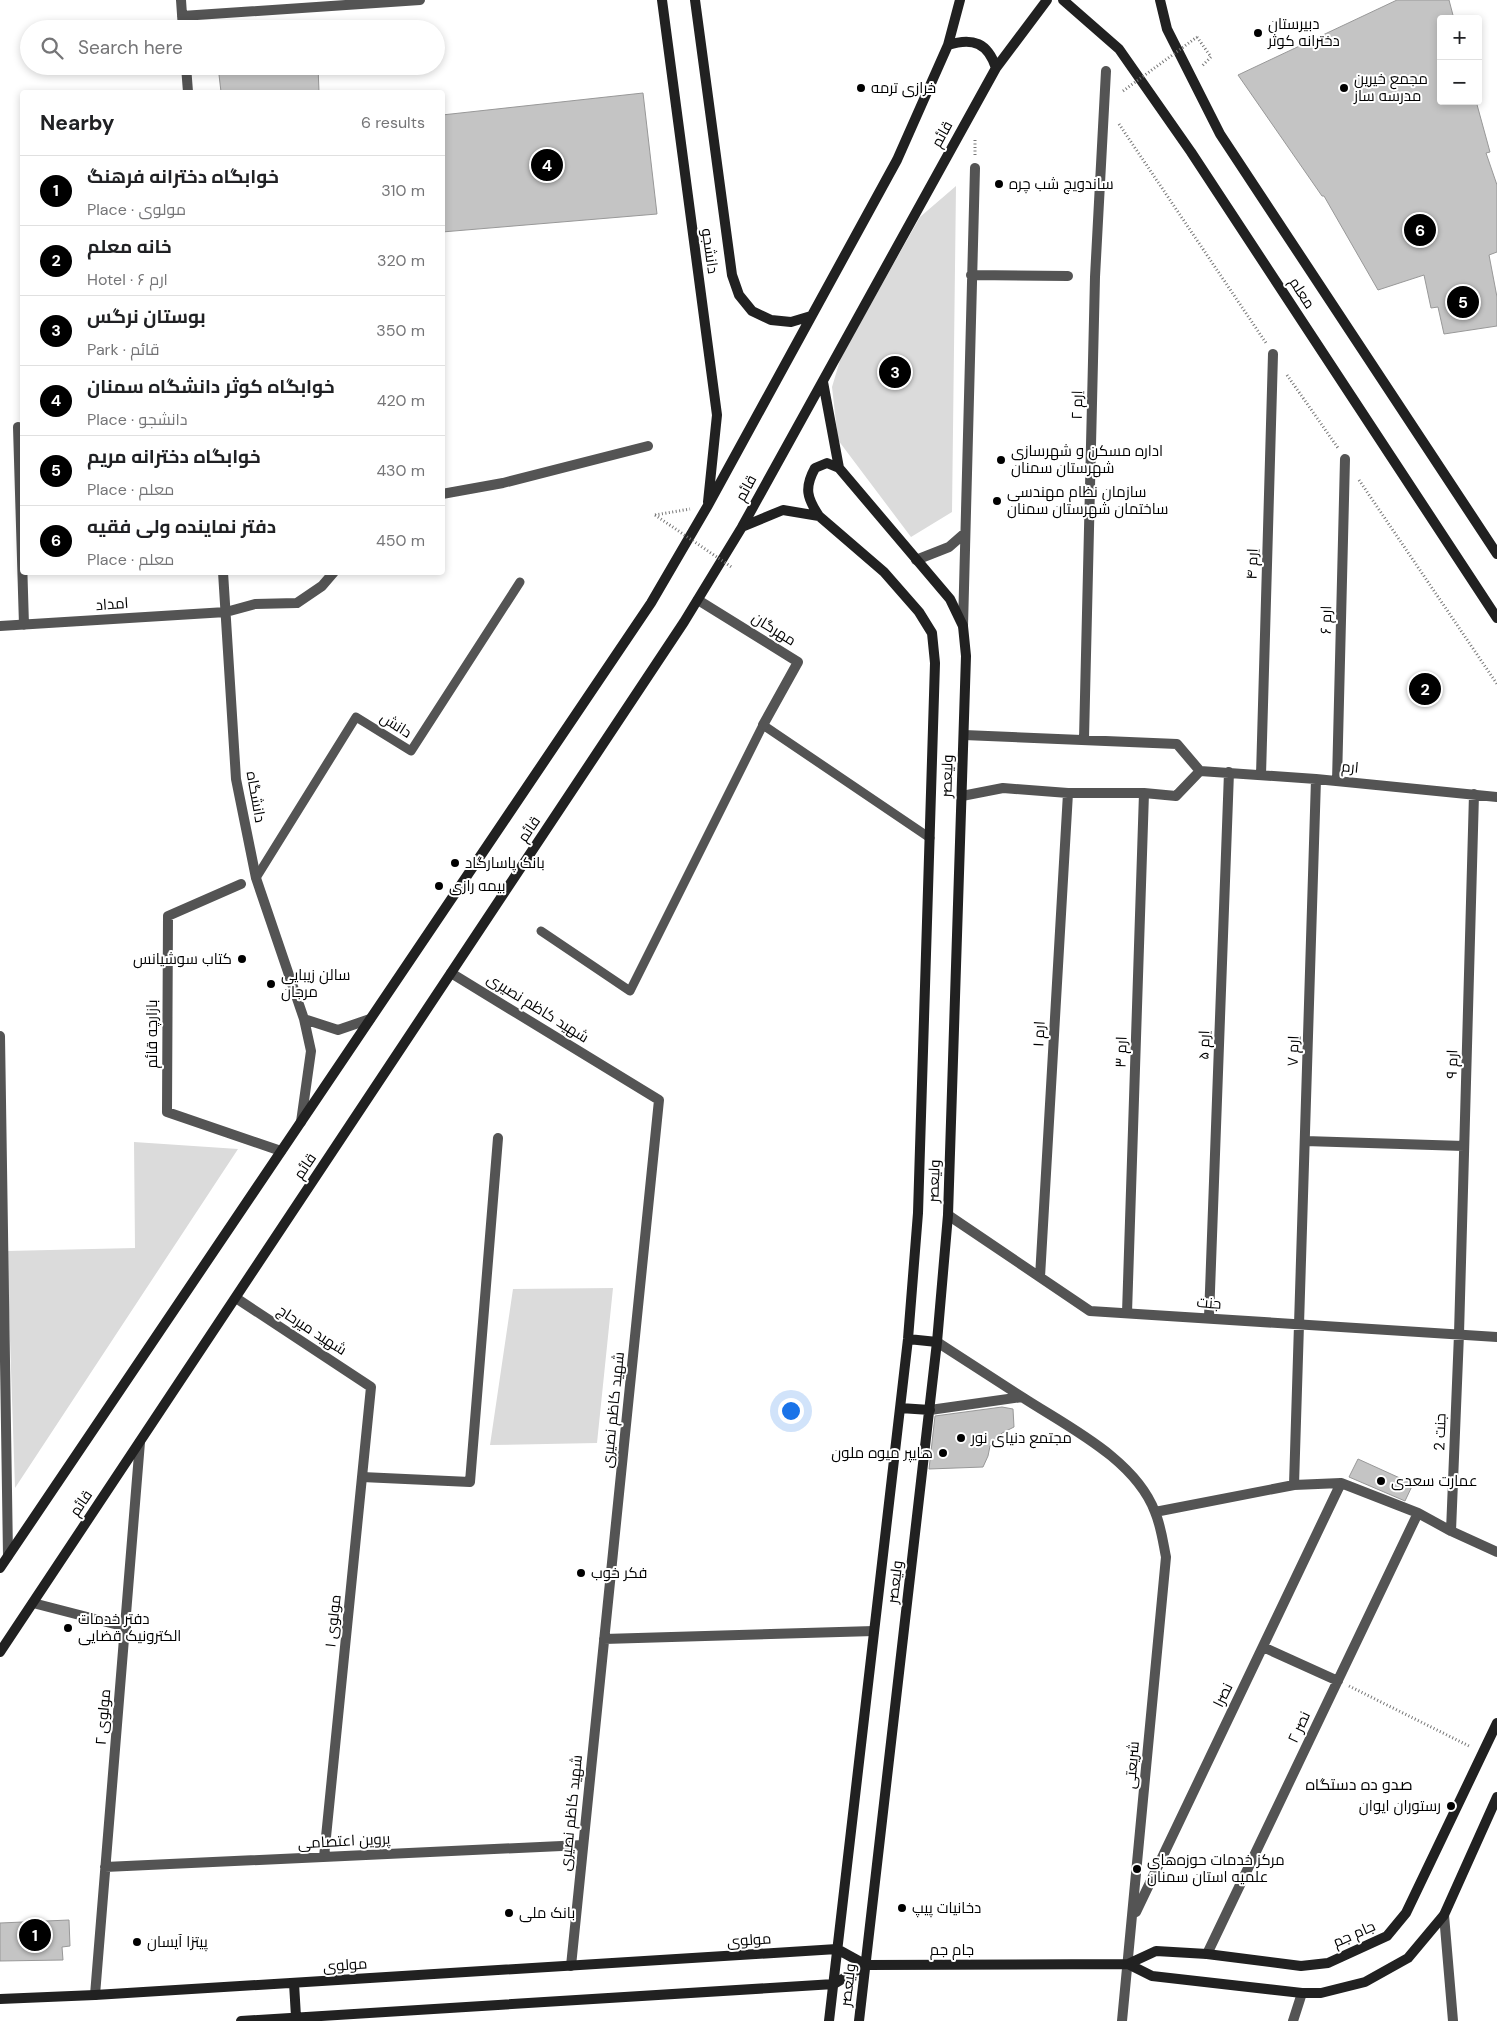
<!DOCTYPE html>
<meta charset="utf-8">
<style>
:root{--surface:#fff;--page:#f6f6f6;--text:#202124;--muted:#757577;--line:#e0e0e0;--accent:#000}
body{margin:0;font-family:"DM Sans",Cairo,sans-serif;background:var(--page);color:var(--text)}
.controls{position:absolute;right:15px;top:15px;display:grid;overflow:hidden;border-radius:5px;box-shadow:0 2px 8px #0003}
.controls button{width:45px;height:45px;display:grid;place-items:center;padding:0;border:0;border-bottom:1px solid var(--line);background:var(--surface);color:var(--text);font:25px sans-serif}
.you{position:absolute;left:790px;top:1410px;width:18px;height:18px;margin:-12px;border:4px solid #fff;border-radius:50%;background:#1a73e8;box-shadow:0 0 0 8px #1a73e833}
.badge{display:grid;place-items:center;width:32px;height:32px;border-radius:50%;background:var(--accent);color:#fff;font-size:16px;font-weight:700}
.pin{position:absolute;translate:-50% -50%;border:2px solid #fff;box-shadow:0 1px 5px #0006}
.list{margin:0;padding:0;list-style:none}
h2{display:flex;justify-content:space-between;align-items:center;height:65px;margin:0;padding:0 20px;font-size:21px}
h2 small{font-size:16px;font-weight:400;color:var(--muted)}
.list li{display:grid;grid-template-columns:32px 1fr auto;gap:15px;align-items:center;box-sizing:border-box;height:70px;padding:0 20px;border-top:1px solid var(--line)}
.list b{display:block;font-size:19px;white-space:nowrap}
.list p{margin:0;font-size:16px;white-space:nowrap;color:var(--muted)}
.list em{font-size:16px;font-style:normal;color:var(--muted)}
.icon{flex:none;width:28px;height:28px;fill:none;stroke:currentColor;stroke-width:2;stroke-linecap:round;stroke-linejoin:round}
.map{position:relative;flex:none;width:1497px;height:2021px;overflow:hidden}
.search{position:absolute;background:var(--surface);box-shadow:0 2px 8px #0003;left:20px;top:20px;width:425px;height:55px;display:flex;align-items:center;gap:12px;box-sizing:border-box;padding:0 18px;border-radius:28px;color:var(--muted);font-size:19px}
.panel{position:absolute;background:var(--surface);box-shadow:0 2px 8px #0003;left:20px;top:90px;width:425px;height:485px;border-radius:5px}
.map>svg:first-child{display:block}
.green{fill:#dbdbdb}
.building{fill:#c4c4c4;stroke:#989898}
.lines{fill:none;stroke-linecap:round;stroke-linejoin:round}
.path{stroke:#767676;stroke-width:3;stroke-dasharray:1 2.5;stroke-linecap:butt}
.lane{stroke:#545454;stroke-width:9}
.street{stroke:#545454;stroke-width:10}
.secondary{stroke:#212121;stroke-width:10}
.path-bridge{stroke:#767676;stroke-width:3;stroke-dasharray:1 2.5;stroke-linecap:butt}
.poi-dot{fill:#000;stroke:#fff;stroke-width:2}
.labels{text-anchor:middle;stroke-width:4;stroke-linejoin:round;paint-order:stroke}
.poi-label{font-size:15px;fill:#000;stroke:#fff;text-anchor:start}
.street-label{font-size:15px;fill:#000;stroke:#fff}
.neighbourhood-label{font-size:16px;fill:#000;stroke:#fff}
</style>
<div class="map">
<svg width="1497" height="2021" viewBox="0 0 1497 2021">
<rect width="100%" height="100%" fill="#fff"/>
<path class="green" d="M956,186L952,512L911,537L838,440L832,387L841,357L920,217Z
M134,1142L238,1149L15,1488L7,1251L135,1248Z
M613,1288L597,1443L490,1445L513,1289Z"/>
<path class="building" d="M1397,0H1449L1454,19H1441V101H1476L1490,152L1486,153L1497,185V252L1489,255L1497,297V326L1444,334L1438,307L1431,308L1424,275L1378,290L1324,196H1322L1238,75Z
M218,66H318L319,92H221Z
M643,93L657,214L442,232V115Z
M1002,1407L1013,1409L1014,1427L1002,1433L990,1446L988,1456L983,1467L929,1469L935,1416Z
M1358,1459L1413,1484L1405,1501L1349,1477Z
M69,1920L70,1946L62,1947L63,1960L0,1961V1923Z"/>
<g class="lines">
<path class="path" d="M1197,37L1211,57L1202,66
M1119,124L1266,343
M975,155V138
M1287,375L1338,448
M1359,480L1497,684
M655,515L690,509
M1349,1686L1471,1747"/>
<path class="lane" d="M256,878L356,717L411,751L520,582
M541,931L630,991L763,725L930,838"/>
<path class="street" d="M181,0L183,29
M182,16L420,0
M186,66L188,92
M971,275L1068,276
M18,427L24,625
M442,494L503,483L648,446
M916,560L949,547L965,533
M223,572L236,779L256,878L304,1019
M698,600L798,662L763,725
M0,626L226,612L255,604L297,603L322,586L334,572
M963,626L975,168
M1084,739L1095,277L1106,71
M1200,771L1316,779L1497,797
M1261,775L1273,354
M1337,781L1345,459
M962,796L1003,788L1068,793H1144L1176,796L1200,771L1177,744L964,735
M241,884L168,916L167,1112L281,1151
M451,973L659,1100L571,1966
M0,1036L8,1556
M301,1122L311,1051L304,1019L338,1030L370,1019
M1305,1141L1464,1146
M948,1215L1090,1311L1497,1337
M1040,1277L1068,793
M236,1298L371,1387L324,1857
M1127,1313L1144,793
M1209,1318L1229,772
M1022,1397C1068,1427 1135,1459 1155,1512C1161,1526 1163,1542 1166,1557L1122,2021
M930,1410L1022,1397L937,1342
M362,1477L470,1482L498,1138
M1294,1485L1316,779
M1155,1512L1294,1485L1341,1483L1418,1513L1451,1531L1497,1552
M1451,1531L1459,1334L1474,794
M33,1603L126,1627
M604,1639L874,1631
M1263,1647L1338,1681
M105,1867L583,1845
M1136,1912L1341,1483
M1444,1915L1453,2021
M1207,1954L1418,1513
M95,1995L140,1442
M1293,2021L1302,1993"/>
<path class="secondary" d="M662,0L717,415L708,502
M695,0L732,275L739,295L752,311L771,320L791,322L811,316
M1063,0L1119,49L1191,152L1497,618
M1160,0L1167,29L1220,134L1497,554
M948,45C973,37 988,43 996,68
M823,382L839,468L950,599L963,626L966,656L948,1215L937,1342L859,2021
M819,516C807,498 804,488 815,468L827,463L839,468
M742,527L783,510L819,516L884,572L919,612L932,633L935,663L918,1213L908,1339L829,2021
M908,1339L937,1342
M900,1408L930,1410
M0,1568L651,603L707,507L897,160L948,45L960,0
M0,1652L684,622L742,527L996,68L1047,0
M1128,1964L1152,1976L1302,1993H1321L1365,1982L1408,1958L1444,1915L1497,1797
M294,1983L296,2017
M0,1999L95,1995L837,1949L866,1965L1128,1964L1156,1951L1207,1954L1301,1966L1328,1963L1387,1936L1406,1913L1497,1723
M241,2021L834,1984L866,1965"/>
<path class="path-bridge" d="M1123,91L1197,37
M655,515L733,568"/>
</g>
<g class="poi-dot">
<circle cx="1258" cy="33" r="5"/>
<circle cx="861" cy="88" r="5"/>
<circle cx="1344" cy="88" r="5"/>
<circle cx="999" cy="184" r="5"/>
<circle cx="1001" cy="460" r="5"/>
<circle cx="997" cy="501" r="5"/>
<circle cx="455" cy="863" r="5"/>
<circle cx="439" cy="886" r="5"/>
<circle cx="242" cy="959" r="5"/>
<circle cx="271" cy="984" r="5"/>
<circle cx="961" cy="1438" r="5"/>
<circle cx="943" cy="1453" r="5"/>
<circle cx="1381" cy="1481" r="5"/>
<circle cx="581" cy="1573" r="5"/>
<circle cx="68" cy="1628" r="5"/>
<circle cx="1451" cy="1806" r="5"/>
<circle cx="1137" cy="1869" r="5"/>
<circle cx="902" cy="1908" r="5"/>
<circle cx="509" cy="1913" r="5"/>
<circle cx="137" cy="1942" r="5"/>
</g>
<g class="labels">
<g class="poi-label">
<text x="1268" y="29">دبیرستان<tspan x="1268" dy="17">دخترانه کوثر</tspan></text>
<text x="1354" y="84">مجمع خیرین<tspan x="1354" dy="17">مدرسه ساز</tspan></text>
<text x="871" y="93">خرازی ترمه</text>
<text x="1009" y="189">ساندویچ شب چره</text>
<text x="1011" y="456">اداره مسکن و شهرسازی<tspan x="1011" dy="17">شهرستان سمنان</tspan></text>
<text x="1007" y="497">سازمان نظام مهندسی<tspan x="1007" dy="17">ساختمان شهرستان سمنان</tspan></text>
<text x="465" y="868">بانک پاسارگاد</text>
<text x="449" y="891">بیمه رازی</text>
<text x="232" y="964" text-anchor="end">کتاب سوشیانس</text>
<text x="281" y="980">سالن زیبایی<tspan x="281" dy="17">مرجان</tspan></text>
<text x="971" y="1443">مجتمع دنیای نور</text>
<text x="933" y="1458" text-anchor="end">هایپر میوه ملون</text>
<text x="1391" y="1486">عمارت سعدی</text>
<text x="591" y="1578">فکر خوب</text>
<text x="78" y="1624">دفتر خدمات<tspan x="78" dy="17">الکترونیک قضایی</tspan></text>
<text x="1441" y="1811" text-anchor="end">رستوران ایوان</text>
<text x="1147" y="1865">مرکز خدمات حوزه‌های<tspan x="1147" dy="17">علمیه استان سمنان</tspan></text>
<text x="912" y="1913">دخانیات پیپ</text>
<text x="519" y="1918">بانک ملی</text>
<text x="147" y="1947">پیتزا آیسان</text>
</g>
<g class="street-label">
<text transform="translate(942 134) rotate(-61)" y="5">قائم</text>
<text transform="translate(710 251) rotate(82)" y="5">دانشجو</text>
<text transform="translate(1302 293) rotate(57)" y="5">معلم</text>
<text transform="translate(1077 405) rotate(-89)" y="5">اِرم ۲</text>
<text transform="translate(746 488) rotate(-61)" y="5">قائم</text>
<text transform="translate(1252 564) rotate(-88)" y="5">اِرم ۴</text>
<text transform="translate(112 604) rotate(-4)" y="5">امداد</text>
<text transform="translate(1326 620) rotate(-89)" y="5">ارم ۶</text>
<text transform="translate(774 629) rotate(32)" y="5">مهرگان</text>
<text transform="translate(396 725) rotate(32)" y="5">دانش</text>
<text transform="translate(1350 767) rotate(5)" y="5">ارم</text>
<text transform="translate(947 776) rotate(-88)" y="5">ولیعصر</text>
<text transform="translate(256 797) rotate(80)" y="5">دانشگاه</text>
<text transform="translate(529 829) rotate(-56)" y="5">قائم</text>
<text transform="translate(538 1008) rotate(32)" y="5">شهید کاظم نصیری</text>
<text transform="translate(152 1034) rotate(-90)" y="5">بازارچه قائم</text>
<text transform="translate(1039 1034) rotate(-87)" y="5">ارم ۱</text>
<text transform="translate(1204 1045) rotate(-88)" y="5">اِرم ۵</text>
<text transform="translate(1293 1051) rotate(-88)" y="5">اِرم ۷</text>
<text transform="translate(1121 1052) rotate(-88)" y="5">ارم ۳</text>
<text transform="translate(1452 1064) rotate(-88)" y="5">ارم ۹</text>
<text transform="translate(305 1166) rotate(-56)" y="5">قائم</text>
<text transform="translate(934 1181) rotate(-88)" y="5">ولیعصر</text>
<text transform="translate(1209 1303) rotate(4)" y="5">جنت</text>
<text transform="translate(312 1330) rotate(33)" y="5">شهید میرحاج</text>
<text transform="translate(613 1410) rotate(-84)" y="5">شهید کاظم نصیری</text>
<text transform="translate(1440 1432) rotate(-88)" y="5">جنت 2</text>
<text transform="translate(81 1503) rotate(-56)" y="5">قائم</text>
<text transform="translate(895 1582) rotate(-83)" y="5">ولیعصر</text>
<text transform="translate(333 1621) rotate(-84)" y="5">مولوی ۱</text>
<text transform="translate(1223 1695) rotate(-64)" y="5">نصرا</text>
<text transform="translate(103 1717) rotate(-85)" y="5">مولوی ۲</text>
<text transform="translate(1299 1727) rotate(-65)" y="5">نصر ۲</text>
<text transform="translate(1132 1765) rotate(-85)" y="5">شریعتی</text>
<text transform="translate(571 1813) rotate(-84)" y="5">شهید کاظم نصیری</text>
<text transform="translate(344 1841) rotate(-3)" y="5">پروین اعتصامی</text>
<text transform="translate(1354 1934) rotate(-24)" y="5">جام جم</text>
<text transform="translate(749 1940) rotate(-4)" y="5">مولوی</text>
<text x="952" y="1955">جام جم</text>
<text transform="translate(345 1965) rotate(-4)" y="5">مولوی</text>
<text transform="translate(848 1985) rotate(-83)" y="5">ولیعصر</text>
</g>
<g class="neighbourhood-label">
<text x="1359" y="1790">صدو ده دستگاه</text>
</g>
</g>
</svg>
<div class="controls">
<button>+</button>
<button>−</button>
</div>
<div class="you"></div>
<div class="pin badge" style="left:35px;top:1935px">1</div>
<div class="pin badge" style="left:1425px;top:689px">2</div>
<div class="pin badge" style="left:895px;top:372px">3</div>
<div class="pin badge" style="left:547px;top:165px">4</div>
<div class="pin badge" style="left:1463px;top:302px">5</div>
<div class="pin badge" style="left:1420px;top:230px">6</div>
<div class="search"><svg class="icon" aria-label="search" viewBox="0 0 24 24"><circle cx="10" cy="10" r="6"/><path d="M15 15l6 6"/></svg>Search here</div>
<section class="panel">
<h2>Nearby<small>6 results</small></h2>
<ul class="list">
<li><span class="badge">1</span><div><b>خوابگاه دخترانه فرهنگ</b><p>Place · مولوی</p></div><em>310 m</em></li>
<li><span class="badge">2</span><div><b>خانه معلم</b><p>Hotel · ارم ۶</p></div><em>320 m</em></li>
<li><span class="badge">3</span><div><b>بوستان نرگس</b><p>Park · قائم</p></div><em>350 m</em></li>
<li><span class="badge">4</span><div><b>خوابگاه کوثر دانشگاه سمنان</b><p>Place · دانشجو</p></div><em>420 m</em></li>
<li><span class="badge">5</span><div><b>خوابگاه دخترانه مریم</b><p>Place · معلم</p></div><em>430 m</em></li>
<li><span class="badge">6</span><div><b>دفتر نماینده ولی فقیه</b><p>Place · معلم</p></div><em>450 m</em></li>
</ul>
</section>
</div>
